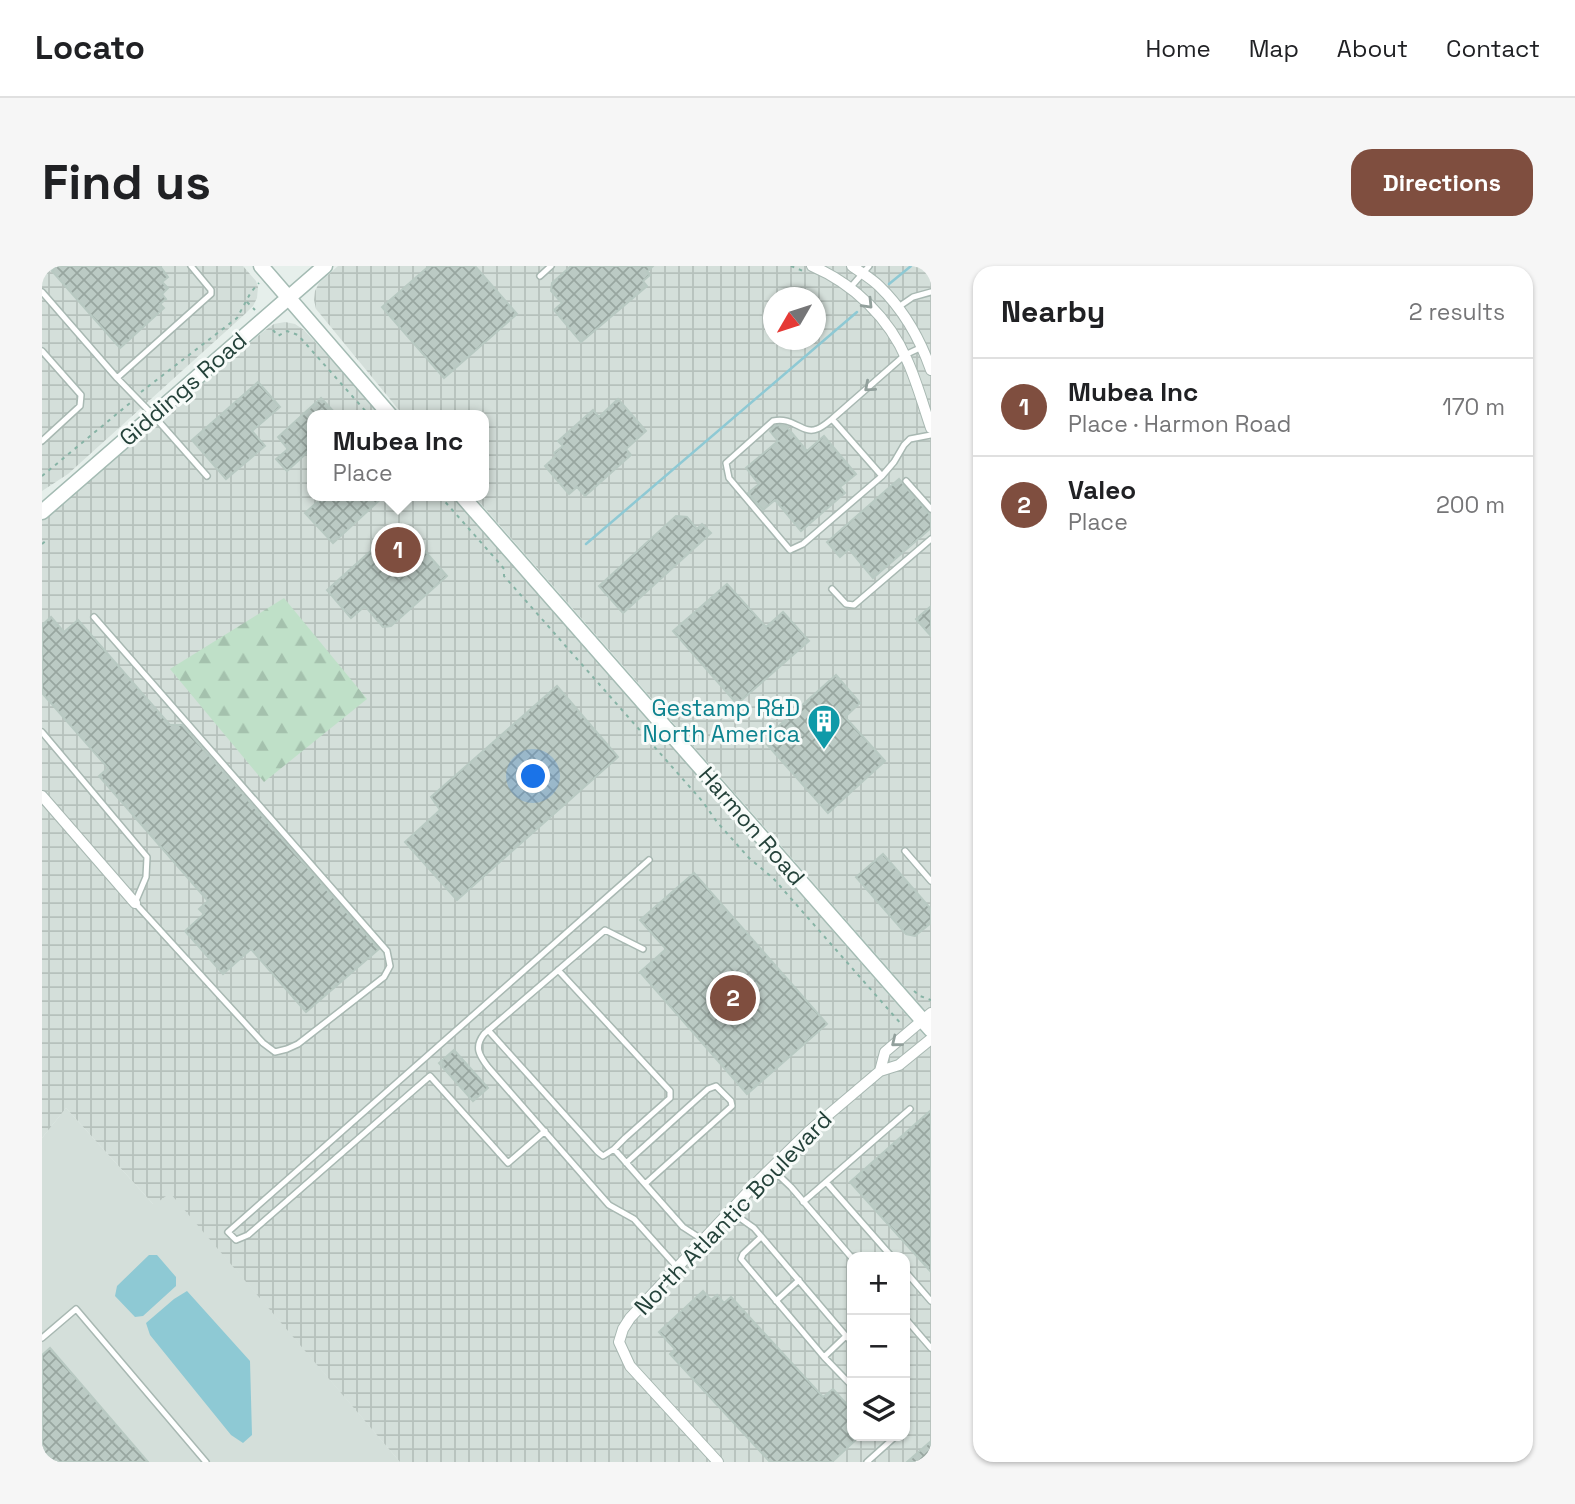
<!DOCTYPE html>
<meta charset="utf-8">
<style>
:root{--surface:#fff;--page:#f6f6f6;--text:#202124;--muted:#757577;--line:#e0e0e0;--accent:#7f4e3f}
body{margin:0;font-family:"Space Grotesk",sans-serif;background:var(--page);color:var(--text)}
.controls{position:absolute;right:21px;bottom:21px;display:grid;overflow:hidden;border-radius:14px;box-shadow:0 2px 5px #0004}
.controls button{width:63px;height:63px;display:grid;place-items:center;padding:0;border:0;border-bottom:2px solid var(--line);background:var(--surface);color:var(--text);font:35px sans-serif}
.compass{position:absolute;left:721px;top:21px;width:63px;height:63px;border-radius:50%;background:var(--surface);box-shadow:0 2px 5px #0004;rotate:231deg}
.you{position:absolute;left:492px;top:511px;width:24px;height:24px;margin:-18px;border:5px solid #fff;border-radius:50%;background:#1a73e8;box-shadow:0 0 0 10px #1a73e833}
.badge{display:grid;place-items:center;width:46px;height:46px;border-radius:50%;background:var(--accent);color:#fff;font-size:23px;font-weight:700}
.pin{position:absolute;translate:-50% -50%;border:4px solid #fff;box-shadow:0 2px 7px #0006}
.popup{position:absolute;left:265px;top:144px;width:182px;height:91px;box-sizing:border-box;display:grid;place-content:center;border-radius:14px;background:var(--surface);filter:drop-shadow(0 2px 5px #0005);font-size:23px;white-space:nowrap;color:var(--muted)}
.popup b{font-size:26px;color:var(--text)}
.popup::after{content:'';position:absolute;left:50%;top:100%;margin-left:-14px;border:14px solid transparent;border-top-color:var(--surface)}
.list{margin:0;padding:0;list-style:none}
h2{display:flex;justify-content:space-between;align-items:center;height:91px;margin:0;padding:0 28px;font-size:30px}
h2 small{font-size:23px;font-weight:400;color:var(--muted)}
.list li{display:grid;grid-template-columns:46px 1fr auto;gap:21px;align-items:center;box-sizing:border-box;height:98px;padding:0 28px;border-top:2px solid var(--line)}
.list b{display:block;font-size:26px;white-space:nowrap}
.list p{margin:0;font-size:23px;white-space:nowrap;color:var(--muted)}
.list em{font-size:23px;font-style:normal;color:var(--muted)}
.icon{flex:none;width:38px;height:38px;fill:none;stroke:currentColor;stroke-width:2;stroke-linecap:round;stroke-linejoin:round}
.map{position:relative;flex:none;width:889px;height:1196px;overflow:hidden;border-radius:21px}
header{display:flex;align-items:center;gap:42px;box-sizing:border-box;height:98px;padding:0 35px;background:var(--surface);border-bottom:2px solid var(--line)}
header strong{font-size:33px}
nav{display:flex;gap:38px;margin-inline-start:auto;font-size:24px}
.intro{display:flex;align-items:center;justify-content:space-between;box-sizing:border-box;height:168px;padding:0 42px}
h1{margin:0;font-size:49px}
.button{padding:18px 32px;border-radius:21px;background:var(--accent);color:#fff;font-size:24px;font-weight:700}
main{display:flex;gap:42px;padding:0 42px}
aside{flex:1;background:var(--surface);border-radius:21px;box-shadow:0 2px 5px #0004}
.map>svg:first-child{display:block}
.built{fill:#d4dfda}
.industrial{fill:url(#industrial-grid);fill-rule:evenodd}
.forest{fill:url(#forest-firs)}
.water{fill:#8ec9d4}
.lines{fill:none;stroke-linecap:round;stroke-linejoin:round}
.stream{stroke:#8ec9d4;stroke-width:2.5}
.building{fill:url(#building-cross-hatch);stroke:#b8c9c2;stroke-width:2}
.lane-casing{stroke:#a8b8b2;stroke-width:8}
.street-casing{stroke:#a8b8b2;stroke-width:12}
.secondary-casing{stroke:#a4bbb3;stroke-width:17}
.path{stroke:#86b3a5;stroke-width:2;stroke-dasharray:3.5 5;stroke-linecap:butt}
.lane{stroke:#fff;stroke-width:5}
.street{stroke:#fff;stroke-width:10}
.secondary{stroke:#fff;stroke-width:14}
.oneway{stroke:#92a09c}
.labels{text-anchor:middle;stroke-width:6;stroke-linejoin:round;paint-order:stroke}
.street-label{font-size:23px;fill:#24423a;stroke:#f7fbf9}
.culture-label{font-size:23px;fill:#0d838f;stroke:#f7fbf9;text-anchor:end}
</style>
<header>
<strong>Locato</strong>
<nav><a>Home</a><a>Map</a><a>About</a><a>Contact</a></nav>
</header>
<div class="intro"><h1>Find us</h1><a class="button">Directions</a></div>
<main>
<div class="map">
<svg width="889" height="1196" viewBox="0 0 889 1196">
<defs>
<pattern id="industrial-grid" width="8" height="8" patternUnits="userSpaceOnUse" patternTransform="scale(1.75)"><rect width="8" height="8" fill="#d4dfda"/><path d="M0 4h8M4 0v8" fill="none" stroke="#b6c1bc"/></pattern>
<pattern id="forest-firs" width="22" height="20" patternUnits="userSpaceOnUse" patternTransform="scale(1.75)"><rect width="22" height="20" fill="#bfe0c8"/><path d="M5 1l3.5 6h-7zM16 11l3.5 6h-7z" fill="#a4c1ad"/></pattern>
<pattern id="building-cross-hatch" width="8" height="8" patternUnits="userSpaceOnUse" patternTransform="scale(1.75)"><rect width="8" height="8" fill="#bbcac4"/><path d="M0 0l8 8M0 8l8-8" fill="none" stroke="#98a6a0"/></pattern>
</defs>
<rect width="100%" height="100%" fill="#e6efeb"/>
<path class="built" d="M24,842L111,938L128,926L358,1196H0V872Z"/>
<path class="industrial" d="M0,0H201L214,15L216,21L215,32L211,40L203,48L26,208L0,225Z
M296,0H889V751L432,230H442V149H361L279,49L274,43L272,34L273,25L277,17ZM732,32H774V74H732Z
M243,56L253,58L262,64L340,149H270V230H410L889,777V1196H358L128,927L112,939L24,842L0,872V254L76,186L222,65L232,58ZM810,991H863V1170H810Z"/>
<path class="forest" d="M242,332L325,433L222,516L128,403Z"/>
<path class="water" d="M107,989H115L134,1011V1020L101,1050L93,1051L73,1030L75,1020Z
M145,1025L208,1095L210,1169L201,1177L189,1169L108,1069L104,1057L132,1033Z"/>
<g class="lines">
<path class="stream" d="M847,18L869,0
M544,278L815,46"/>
</g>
<path class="building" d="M15,0H118L126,11L120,16L126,22L120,28L124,33L118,38L122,42L78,82L10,5Z
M387,0H433L475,48L402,112L340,41Z
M529,0H611L605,6L608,9L601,15L605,20L539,76L512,44L520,37L509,25L510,17Z
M216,116L238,141L210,165L223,180L184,213L150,174Z
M279,132L295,149H270V182L245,205L234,193L246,183L236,171Z
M576,133L604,165L584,183L589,189L543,230L535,221L527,228L503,200L514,190L512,187L521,180L516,175L551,144L557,151Z
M738,159L744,160L765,185L782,170L814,208L798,221L803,227L759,265L733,234L721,244L706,227L717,218L704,202L736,175L728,165L733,160Z
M857,213L889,250V262L831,312L807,283L798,291L785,276Z
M282,230H342L291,277L263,247Z
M634,250L645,251L655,263L660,258L669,267L581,347L557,320Z
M359,258L405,310L349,360L341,361L323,340L309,352L285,324Z
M685,318L724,361L741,346L767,375L695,438L631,365Z
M889,340V370L874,353Z
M9,351L22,366L36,354L128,459H140L337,683L264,746L209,683L181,708L143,665L162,648L157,643L166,635L57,510L66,502L0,427V359Z
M794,409L818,437L803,451L843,495L786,547L721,474Z
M515,420L576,491L415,634L363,576L398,544L389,531Z
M841,588L889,643V657L873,670L864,668L814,611Z
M652,607L785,758L705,828L598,706L624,683L598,654Z
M412,784L446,822L431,835L397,797Z
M889,844V1006L808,916Z
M661,1025L669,1034L675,1029L682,1037L689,1031L781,1131L791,1123L810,1144V1170H818L790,1196H728L628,1088L633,1083L617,1066Z
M8,1082L106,1196H0V1089Z
M889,1175V1196H865Z"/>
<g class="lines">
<defs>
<path id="lane" d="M498,10L509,0
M808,22L827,0
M0,26L75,112L111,149L165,210
M855,42L871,31L889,26
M0,85L39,129L38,140L0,175
M75,112L169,28V24L149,0
M790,153L840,210L852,196L862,179L868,173L889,169
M840,210L761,278L748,284L687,212L684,197L731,155C751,150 761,169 775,163C781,161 786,156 790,153L863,89L880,81
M864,215L889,243
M790,323L804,338L812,339L889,273
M0,466L105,591L104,611L93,637L221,777L233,786L245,783L256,778L342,711L348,700L345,685L52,351
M863,585L889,615
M601,683L563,664L442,768C432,781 437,789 446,801L567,939L592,953L635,1001
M516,704L628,825V832L583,872L572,883
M446,764L556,886L561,890L572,883L641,961L661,974
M503,865L466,897L388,810L206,969L194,974L186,966L607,594
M584,897L666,823L674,820L689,835L690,840L603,918
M729,902L749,921L810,992
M784,916L850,991
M761,936L868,843
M688,945L712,962L810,1077
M719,971L701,988L699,993L782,1091L810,1120
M863,1005L889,1035
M734,1035L757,1014
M863,1052L889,1082
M0,1072L34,1043L164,1196
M782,1091L804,1070
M863,1144L864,1157L863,1158
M825,1196L854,1170"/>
<path id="street" d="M770,0C812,18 847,52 865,94C875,116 881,139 889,162
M810,0C818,6 829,12 837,20C861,43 878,73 889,104
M0,530L93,637
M838,805L843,786L889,747
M676,1196L588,1100L577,1076L581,1063L588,1052L719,912L766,866L838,805L857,799L889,773"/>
<path id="secondary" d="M219,0L348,149
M420,230L889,764
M0,246L283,0"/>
</defs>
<use href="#lane" class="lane-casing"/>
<use href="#street" class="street-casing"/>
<use href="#secondary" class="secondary-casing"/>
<path class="path" d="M749,0L761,5
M205,36L213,44
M231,64L236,70L245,65L256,69L327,149
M99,126L195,52L209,26L217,17
M0,210L88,137
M398,230L459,299L462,303V310L661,536L675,556L707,592L731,612L860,759
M0,278L6,273
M872,725L878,730L889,734"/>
<use href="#lane" class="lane"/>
<use href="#street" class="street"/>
<use href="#secondary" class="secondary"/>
</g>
<defs><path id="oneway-chevron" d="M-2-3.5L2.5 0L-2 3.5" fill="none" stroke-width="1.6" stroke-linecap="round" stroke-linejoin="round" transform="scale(1.75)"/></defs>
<g class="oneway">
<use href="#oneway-chevron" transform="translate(826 38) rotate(46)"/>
<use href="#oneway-chevron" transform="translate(827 121) rotate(139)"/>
<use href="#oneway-chevron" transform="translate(854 776) rotate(141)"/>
</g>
<defs>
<symbol id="building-pin" viewBox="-11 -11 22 30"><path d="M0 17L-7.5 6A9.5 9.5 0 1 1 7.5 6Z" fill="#0f9aa8" stroke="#f7fbf9"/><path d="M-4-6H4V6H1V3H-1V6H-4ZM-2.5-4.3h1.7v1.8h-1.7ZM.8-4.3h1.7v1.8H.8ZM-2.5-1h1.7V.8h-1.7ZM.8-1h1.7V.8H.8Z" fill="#fff"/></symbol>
</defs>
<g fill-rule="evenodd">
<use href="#building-pin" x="763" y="436" width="38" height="52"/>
</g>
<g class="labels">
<g class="street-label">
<text transform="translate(141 123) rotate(-41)" y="8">Giddings Road</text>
<text transform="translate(710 560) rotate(49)" y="8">Harmon Road</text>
<text transform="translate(691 947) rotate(-46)" y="8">North Atlantic Boulevard</text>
</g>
<g class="culture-label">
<text x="758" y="450">Gestamp R&amp;D<tspan x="758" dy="26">North America</tspan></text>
</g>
</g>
</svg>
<div class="controls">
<button>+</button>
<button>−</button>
<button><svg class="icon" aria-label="layers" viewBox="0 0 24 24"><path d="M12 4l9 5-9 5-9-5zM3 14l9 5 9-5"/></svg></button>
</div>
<svg class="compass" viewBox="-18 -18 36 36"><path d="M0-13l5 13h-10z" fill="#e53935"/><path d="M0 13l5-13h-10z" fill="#757577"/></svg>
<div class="you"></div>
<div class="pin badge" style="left:356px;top:284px">1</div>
<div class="popup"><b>Mubea Inc</b>Place</div>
<div class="pin badge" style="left:691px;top:732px">2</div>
</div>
<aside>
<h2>Nearby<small>2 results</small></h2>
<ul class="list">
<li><span class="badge">1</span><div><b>Mubea Inc</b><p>Place · Harmon Road</p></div><em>170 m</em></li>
<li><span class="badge">2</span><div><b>Valeo</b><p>Place</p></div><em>200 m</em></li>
</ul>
</aside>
</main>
